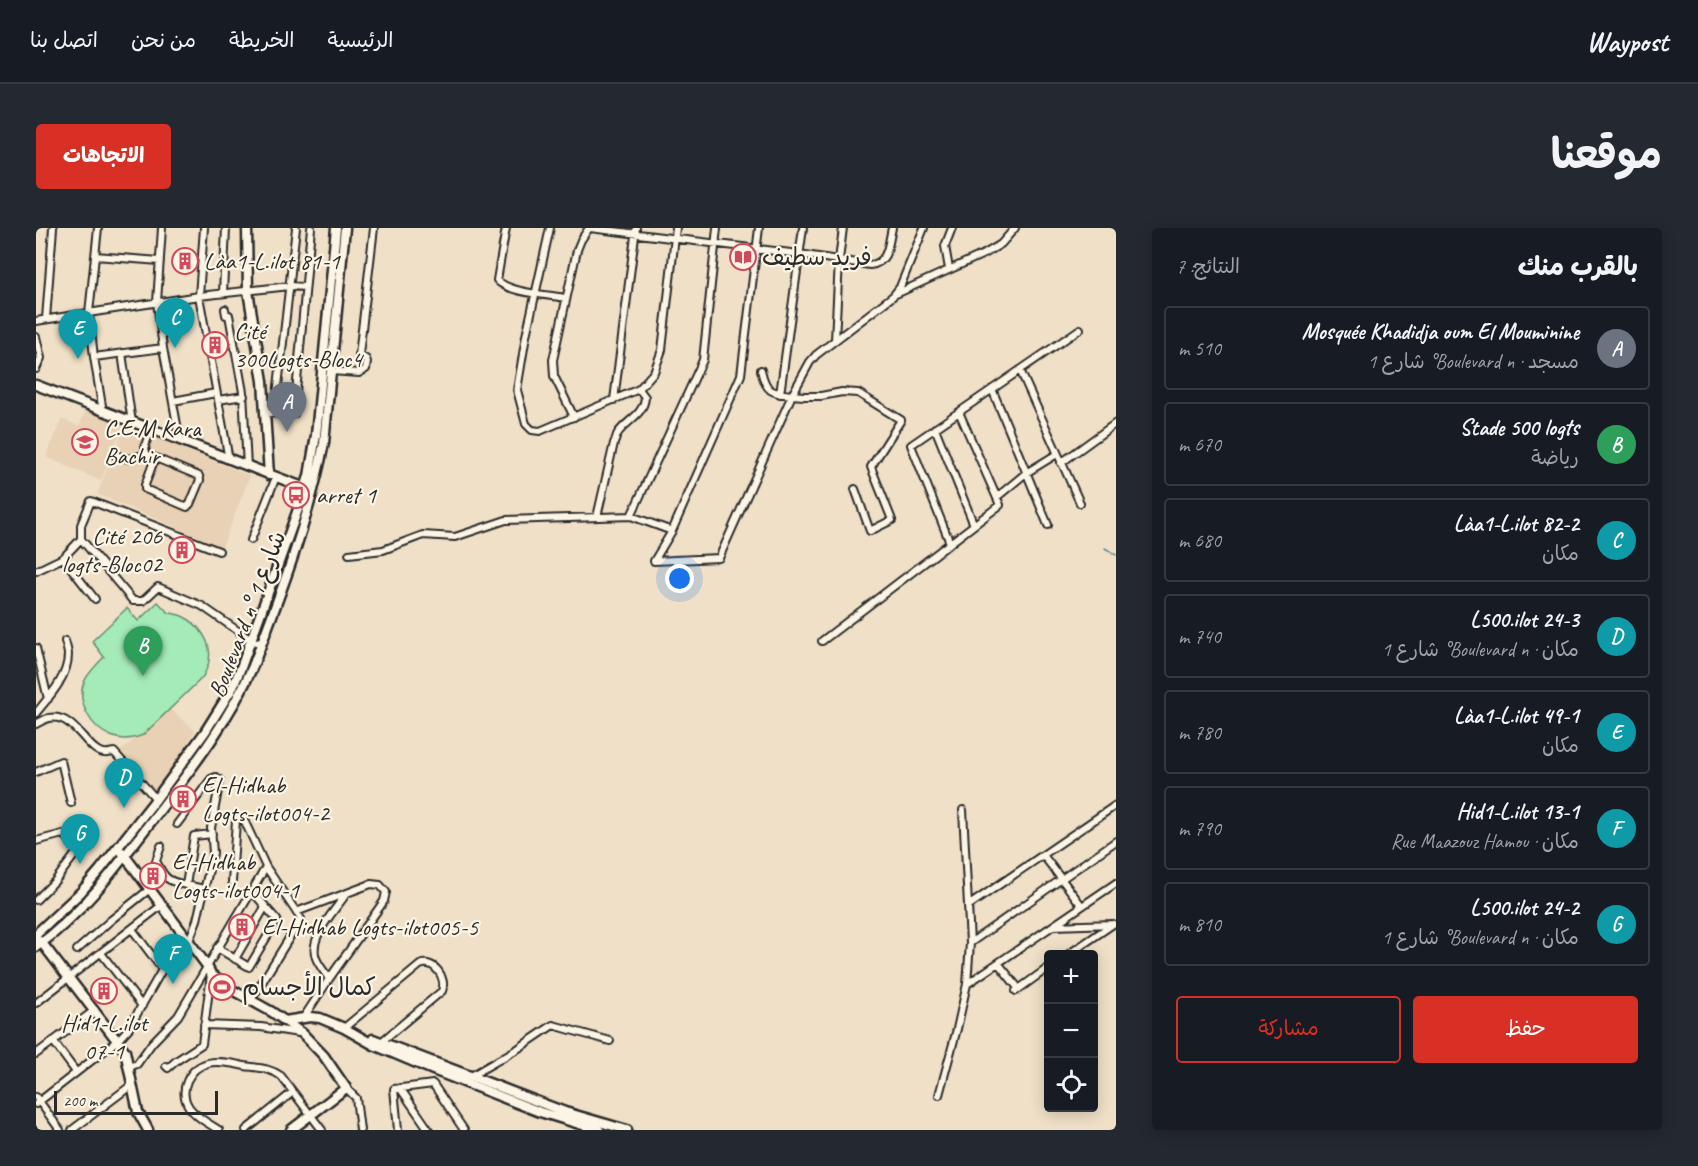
<!DOCTYPE html>
<html lang="ar">
<meta charset="utf-8">
<style>
:root{--surface:#171b24;--page:#242831;--text:#f1f3f6;--muted:#9ea1a6;--line:#363941;--accent:#d93025}
body{margin:0;font-family:Caveat,"Playpen Sans Arabic",sans-serif;background:var(--page);color:var(--text);direction:rtl}
.controls{position:absolute;right:18px;bottom:18px;display:grid;overflow:hidden;border-radius:6px;box-shadow:0 3px 15px #0003}
.controls button{width:54px;height:54px;display:grid;place-items:center;padding:0;border:0;border-bottom:2px solid var(--line);background:var(--surface);color:var(--text);font:30px sans-serif}
.scale{position:absolute;left:18px;bottom:15px;width:164px;box-sizing:border-box;padding-left:6px;border:3px solid #2b2b2b;border-top:0;font-size:16px;line-height:21px;white-space:nowrap;color:#2b2b2b;-webkit-text-stroke:4px #fcf5e5;paint-order:stroke}
.you{position:absolute;left:644px;top:351px;width:21px;height:21px;margin:-15px;border:4px solid #fff;border-radius:50%;background:#1a73e8;box-shadow:0 0 0 9px #1a73e833}
.badge{display:grid;place-items:center;width:39px;height:39px;border-radius:50%;background:var(--accent);color:#fff;font-size:20px;font-weight:700}
.pin{position:absolute;translate:-50% -50px;filter:drop-shadow(0 2px 3px #0008)}
.pin::after{content:'';position:absolute;top:32px;width:21px;height:18px;background:inherit;clip-path:polygon(0 0,100% 0,50% 100%)}
.list{margin:0;padding:0;list-style:none}
h2{display:flex;justify-content:space-between;align-items:center;height:78px;margin:0;padding:0 24px;font-size:26px}
h2 small{font-size:20px;font-weight:400;color:var(--muted)}
.list li{display:grid;grid-template-columns:39px 1fr auto;gap:18px;align-items:center;box-sizing:border-box;height:84px;margin:0 12px 12px;padding:0 12px;border:2px solid var(--line);border-radius:6px}
.list b{display:block;font-size:22px;white-space:nowrap}
.list p{margin:0;font-size:20px;white-space:nowrap;color:var(--muted)}
.list em{font-size:20px;font-style:normal;color:var(--muted)}
.actions{display:flex;gap:12px;padding:18px 24px}
.actions a{flex:1;padding:14px 0;border:2px solid var(--accent);border-radius:6px;text-align:center;font-size:21px;color:var(--accent)}
.actions .main{background:var(--accent);color:#fff}
.icon{flex:none;width:33px;height:33px;fill:none;stroke:currentColor;stroke-width:2;stroke-linecap:round;stroke-linejoin:round}
.map{position:relative;flex:none;width:1080px;height:902px;overflow:hidden;direction:ltr;border-radius:6px}
header{display:flex;align-items:center;gap:36px;box-sizing:border-box;height:84px;padding:0 30px;background:var(--surface);border-bottom:2px solid var(--line)}
header strong{font-size:28px}
nav{display:flex;gap:33px;margin-inline-start:auto;font-size:21px}
.intro{display:flex;align-items:center;justify-content:space-between;box-sizing:border-box;height:144px;padding:0 36px}
h1{margin:0;font-size:42px}
.button{padding:15px 27px;border-radius:6px;background:var(--accent);color:#fff;font-size:21px;font-weight:700}
main{display:flex;gap:36px;padding:0 36px}
aside{flex:1;background:var(--surface);border-radius:6px;box-shadow:0 3px 15px #0003}
.map>svg:first-child{display:block}
.built{fill:#e8d1b4}
.garden{fill:#a4ebb8;stroke:#688b72;stroke-width:1.5}
.lines{fill:none;stroke-linecap:round;stroke-linejoin:round}
.stream{stroke:#5c8a95;stroke-width:1.5}
.street-casing{stroke:#2b2b2b;stroke-width:10}
.secondary-casing{stroke:#2b2b2b;stroke-width:13}
.street{stroke:#fcf5e5;stroke-width:6}
.secondary{stroke:#fcf5e5;stroke-width:8}
.labels{text-anchor:middle;stroke-width:4.5;stroke-linejoin:round;paint-order:stroke}
.poi-label{font-size:24px;fill:#2b2b2b;stroke:#fcf5e5;text-anchor:start}
.street-label{font-size:24px;fill:#2b2b2b;stroke:#fcf5e5}
</style>
<header>
<strong>Waypost</strong>
<nav><a>الرئيسية</a><a>الخريطة</a><a>من نحن</a><a>اتصل بنا</a></nav>
</header>
<div class="intro"><h1>موقعنا</h1><a class="button">الاتجاهات</a></div>
<main>
<aside>
<h2>بالقرب منك<small>النتائج: 7</small></h2>
<ul class="list">
<li><span class="badge" style="background:#6b7280">A</span><div><b>Mosquée Khadidja oum El Mouminine</b><p>مسجد · Boulevard n° شارع 1</p></div><em>510 m</em></li>
<li><span class="badge" style="background:#2e9e5b">B</span><div><b>Stade 500 logts</b><p>رياضة</p></div><em>670 m</em></li>
<li><span class="badge" style="background:#0f9aa8">C</span><div><b>Làa1-L.ilot 82-2</b><p>مكان</p></div><em>680 m</em></li>
<li><span class="badge" style="background:#0f9aa8">D</span><div><b>L500.ilot 24-3</b><p>مكان · Boulevard n° شارع 1</p></div><em>740 m</em></li>
<li><span class="badge" style="background:#0f9aa8">E</span><div><b>Làa1-L.ilot 49-1</b><p>مكان</p></div><em>780 m</em></li>
<li><span class="badge" style="background:#0f9aa8">F</span><div><b>Hid1-L.ilot 13-1</b><p>مكان · Rue Maazouz Hamou</p></div><em>790 m</em></li>
<li><span class="badge" style="background:#0f9aa8">G</span><div><b>L500.ilot 24-2</b><p>مكان · Boulevard n° شارع 1</p></div><em>810 m</em></li>
</ul>
<div class="actions"><a class="main">حفظ</a><a>مشاركة</a></div>
</aside>
<div class="map">
<svg width="1080" height="902" viewBox="0 0 1080 902">
<rect width="100%" height="100%" fill="#f0e0c8"/>
<filter id="ink" filterUnits="userSpaceOnUse"><feTurbulence type="fractalNoise" baseFrequency=".0167" numOctaves="2"/><feDisplacementMap in="SourceGraphic" scale="12" xChannelSelector="R" yChannelSelector="G"/><feConvolveMatrix kernelMatrix="1 2 1 2 8 2 1 2 1" color-interpolation-filters="sRGB"/></filter>
<g filter="url(#ink)">
<path class="built" d="M50,182L87,197L65,253L10,229L26,191L43,198Z
M89,197L214,248L186,319L61,266Z
M133,480L159,503L122,564L83,525Z"/>
<path class="garden" d="M122,374C125,377 129,382 132,384C136,386 142,386 146,388C162,395 177,414 173,433C172,439 169,445 166,450L107,507C97,511 86,513 75,508C56,501 40,475 48,454C52,445 61,436 68,429L56,413L91,380L102,393Z"/>
<g class="lines">
<path class="stream" d="M1069,320L1080,327"/>
<defs>
<path id="street" d="M62,0L53,85L58,129L67,184
M126,0L121,74L127,120L144,213
M168,0L163,68L193,232
M470,0L461,52C472,65 514,67 530,70
M514,0L490,108L481,162L490,196L496,202L504,203L603,161L618,144L626,122L640,0
M554,0L763,26L834,37C853,35 852,16 856,0
M59,28L124,33
M913,41L909,18L916,0
M187,65L190,0
M860,66L950,25L965,16L979,0
M189,81L190,87H193L207,164L211,239
M10,91L17,0
M0,93L163,68L254,58L269,59
M0,109L5,130L0,141
M799,112L803,32L807,0
M86,125L96,195
M58,129L127,120
M725,142C730,164 735,165 756,167L774,134L780,127L857,68L864,59L888,0
M984,142L1044,275
M295,143L323,145L330,141L331,134L330,131L323,127L338,0
M956,161L1012,297
M744,166L767,0
M182,172L208,168
M578,172L600,0
M137,173L180,165
M230,185L258,186L275,0
M239,185L260,0
M538,189L518,148L517,132L541,22L545,12L553,0
M899,200L938,297
M110,226L163,248L164,252L154,276L151,279L109,261V257L119,230
M79,227L93,231L110,226L109,217L115,202
M1025,235L1080,195
M961,269L990,245L1021,226
M595,288L667,132L681,0
M561,289L578,215C580,212 580,208 582,205C591,192 608,187 609,169L603,161
M636,303L705,147L723,0
M45,311V297L55,273L183,323
M215,312L240,249
M914,315L875,217L1044,101
M313,326L347,322L387,307L419,309L470,292L595,288L636,303L618,333L683,330L756,167L768,168H785L806,164L822,165L865,192L835,239L856,292L834,303L819,261
M27,330L59,371
M0,343L27,330L45,311L97,373H107L122,359L166,378L215,412L225,416
M786,413L964,277L923,184
M0,420L12,471
M0,485C13,469 32,449 32,427C32,423 30,417 29,413
M0,496C4,494 9,491 13,490C39,485 50,523 68,525C72,526 75,524 78,524L120,571
M0,544L25,533L35,575
M141,596L175,551L180,549L184,552L175,600L177,625L161,692L153,713
M0,613L27,606L44,620L19,653L0,672
M125,618L120,633C129,651 131,653 150,657
M1007,627L1046,678
M196,654L200,592L202,590H205L208,592L230,639
M168,661L150,657L158,608L176,606
M932,678L1080,577
M260,684L335,656L344,657L350,664L348,673L293,751L268,789
M1018,698L1077,696
M96,701L126,741
M934,715L1080,613
M181,720L213,739L241,692L216,663
M41,722L75,692L115,660
M65,725L106,778
M1033,726L1077,696
M199,731L229,679
M962,735L983,761
M293,751C289,744 283,738 280,730C272,709 299,683 310,666
M931,756L1080,655
M980,763L1012,740
M0,775L126,677
M168,797L225,799L263,805
M308,800L384,737C398,731 411,750 406,763L345,814
M17,813L40,844
M0,826L59,782
M130,838L132,840L140,833L166,816L175,746
M93,839L101,836L116,815L142,788L230,639L265,691L215,772
M435,848L483,820L517,797L574,813
M310,860L320,870L324,902
M364,860L393,902
M903,867L921,801L931,756L934,715L927,582
M0,869L24,902
M0,876L82,812L93,800L147,705
M36,902L97,856
M183,902C173,896 160,889 153,879C142,862 153,840 172,835C183,832 198,836 209,838C223,840 234,840 245,848L286,902
M210,902L257,864
M362,902L358,861L397,856L428,902"/>
<path id="secondary" d="M211,0L212,63L227,153L233,247
M0,157L272,261
M86,624L160,723L171,738L175,746L191,759L236,784L266,805L288,828L310,860L255,902
M0,706L45,664L64,642L120,571L169,504L184,480L197,459L206,437L266,270L273,248L280,207L300,0
M2,712L6,715L89,823L102,884L112,902
M0,719C48,685 84,634 120,587C156,540 193,493 217,438C245,365 273,291 288,215L309,0
M249,793L274,789L284,790L308,800L338,817L397,842L504,884L563,902
M337,811L529,884L591,902"/>
</defs>
<use href="#street" class="street-casing"/>
<use href="#secondary" class="secondary-casing"/>
<use href="#street" class="street"/>
<use href="#secondary" class="secondary"/>
</g>
</g>
<defs>
<symbol id="library-ring" viewBox="-11 -11 22 22"><circle r="9.5" fill="#fcf5e5" stroke="#d1495b" stroke-width="1.5"/><path d="M-6-4Q-3-5.5-.7-3.5V5Q-3 3-6 4ZM6-4Q3-5.5 .7-3.5V5Q3 3 6 4Z" fill="#d1495b"/></symbol>
<symbol id="building-ring" viewBox="-11 -11 22 22"><circle r="9.5" fill="#fcf5e5" stroke="#d1495b" stroke-width="1.5"/><path d="M-4-6H4V6H1V3H-1V6H-4ZM-2.5-4.3h1.7v1.8h-1.7ZM.8-4.3h1.7v1.8H.8ZM-2.5-1h1.7V.8h-1.7ZM.8-1h1.7V.8H.8Z" fill="#d1495b"/></symbol>
<symbol id="university-ring" viewBox="-11 -11 22 22"><circle r="9.5" fill="#fcf5e5" stroke="#d1495b" stroke-width="1.5"/><path d="M0-5L7-2L0 1L-7-2ZM-4 1L0 2.5L4 1V4Q0 6-4 4Z" fill="#d1495b"/></symbol>
<symbol id="bus-ring" viewBox="-11 -11 22 22"><circle r="9.5" fill="#fcf5e5" stroke="#d1495b" stroke-width="1.5"/><path d="M-5-6H5V4H4V6H2V4H-2V6H-4V4H-5ZM-3.5-4V0h7V-4ZM-3.5 1.2v1.5H-2V1.2ZM2 1.2v1.5H3.5V1.2Z" fill="#d1495b"/></symbol>
<symbol id="stadium-ring" viewBox="-11 -11 22 22"><circle r="9.5" fill="#fcf5e5" stroke="#d1495b" stroke-width="1.5"/><path d="M0-5a6.5 5 0 1 0 0 10a6.5 5 0 1 0 0-10ZM-3.5-1.8h7v3.6h-7Z" fill="#d1495b"/></symbol>
</defs>
<g fill-rule="evenodd">
<use href="#library-ring" x="692" y="14" width="30" height="30"/>
<use href="#building-ring" x="134" y="18" width="30" height="30"/>
<use href="#building-ring" x="164" y="102" width="30" height="30"/>
<use href="#university-ring" x="34" y="199" width="30" height="30"/>
<use href="#bus-ring" x="245" y="252" width="30" height="30"/>
<use href="#building-ring" x="131" y="307" width="30" height="30"/>
<use href="#building-ring" x="132" y="556" width="30" height="30"/>
<use href="#building-ring" x="102" y="633" width="30" height="30"/>
<use href="#building-ring" x="191" y="684" width="30" height="30"/>
<use href="#stadium-ring" x="171" y="744" width="30" height="30"/>
<use href="#building-ring" x="53" y="748" width="30" height="30"/>
</g>
<g class="labels">
<g class="poi-label">
<text x="726" y="37">فريد سطيف</text>
<text x="168" y="41">Làa1-L.ilot 81-1</text>
<text x="198" y="111">Cité<tspan x="198" dy="28">300Logts-Bloc4</tspan></text>
<text x="68" y="208">C.E.M Kara<tspan x="68" dy="28">Bachir</tspan></text>
<text x="280" y="275">arret 1</text>
<text x="126" y="316" text-anchor="end">Cité 206<tspan x="126" dy="28">logts-Bloc02</tspan></text>
<text x="166" y="565">El-Hidhab<tspan x="166" dy="28">Logts-ilot004-2</tspan></text>
<text x="136" y="642">El-Hidhab<tspan x="136" dy="28">Logts-ilot004-1</tspan></text>
<text x="226" y="707">El-Hidhab Logts-ilot005-5</text>
<text x="206" y="767">كمال الأجسام</text>
<text x="68" y="803" text-anchor="middle">Hid1-L.ilot<tspan x="68" dy="28">07-1</tspan></text>
</g>
<g class="street-label">
<text transform="translate(211 386) rotate(-69)" y="8">Boulevard n° شارع 1</text>
</g>
</g>
</svg>
<div class="controls">
<button>+</button>
<button>−</button>
<button><svg class="icon" aria-label="locate" viewBox="0 0 24 24"><circle cx="12" cy="12" r="6"/><path d="M12 2v4M12 18v4M2 12h4M18 12h4"/></svg></button>
</div>
<div class="scale">200 m</div>
<div class="you"></div>
<div class="pin badge" style="left:251px;top:204px;background:#6b7280">A</div>
<div class="pin badge" style="left:107px;top:448px;background:#2e9e5b">B</div>
<div class="pin badge" style="left:139px;top:120px;background:#0f9aa8">C</div>
<div class="pin badge" style="left:88px;top:580px;background:#0f9aa8">D</div>
<div class="pin badge" style="left:42px;top:131px;background:#0f9aa8">E</div>
<div class="pin badge" style="left:137px;top:756px;background:#0f9aa8">F</div>
<div class="pin badge" style="left:44px;top:636px;background:#0f9aa8">G</div>
</div>
</main>
